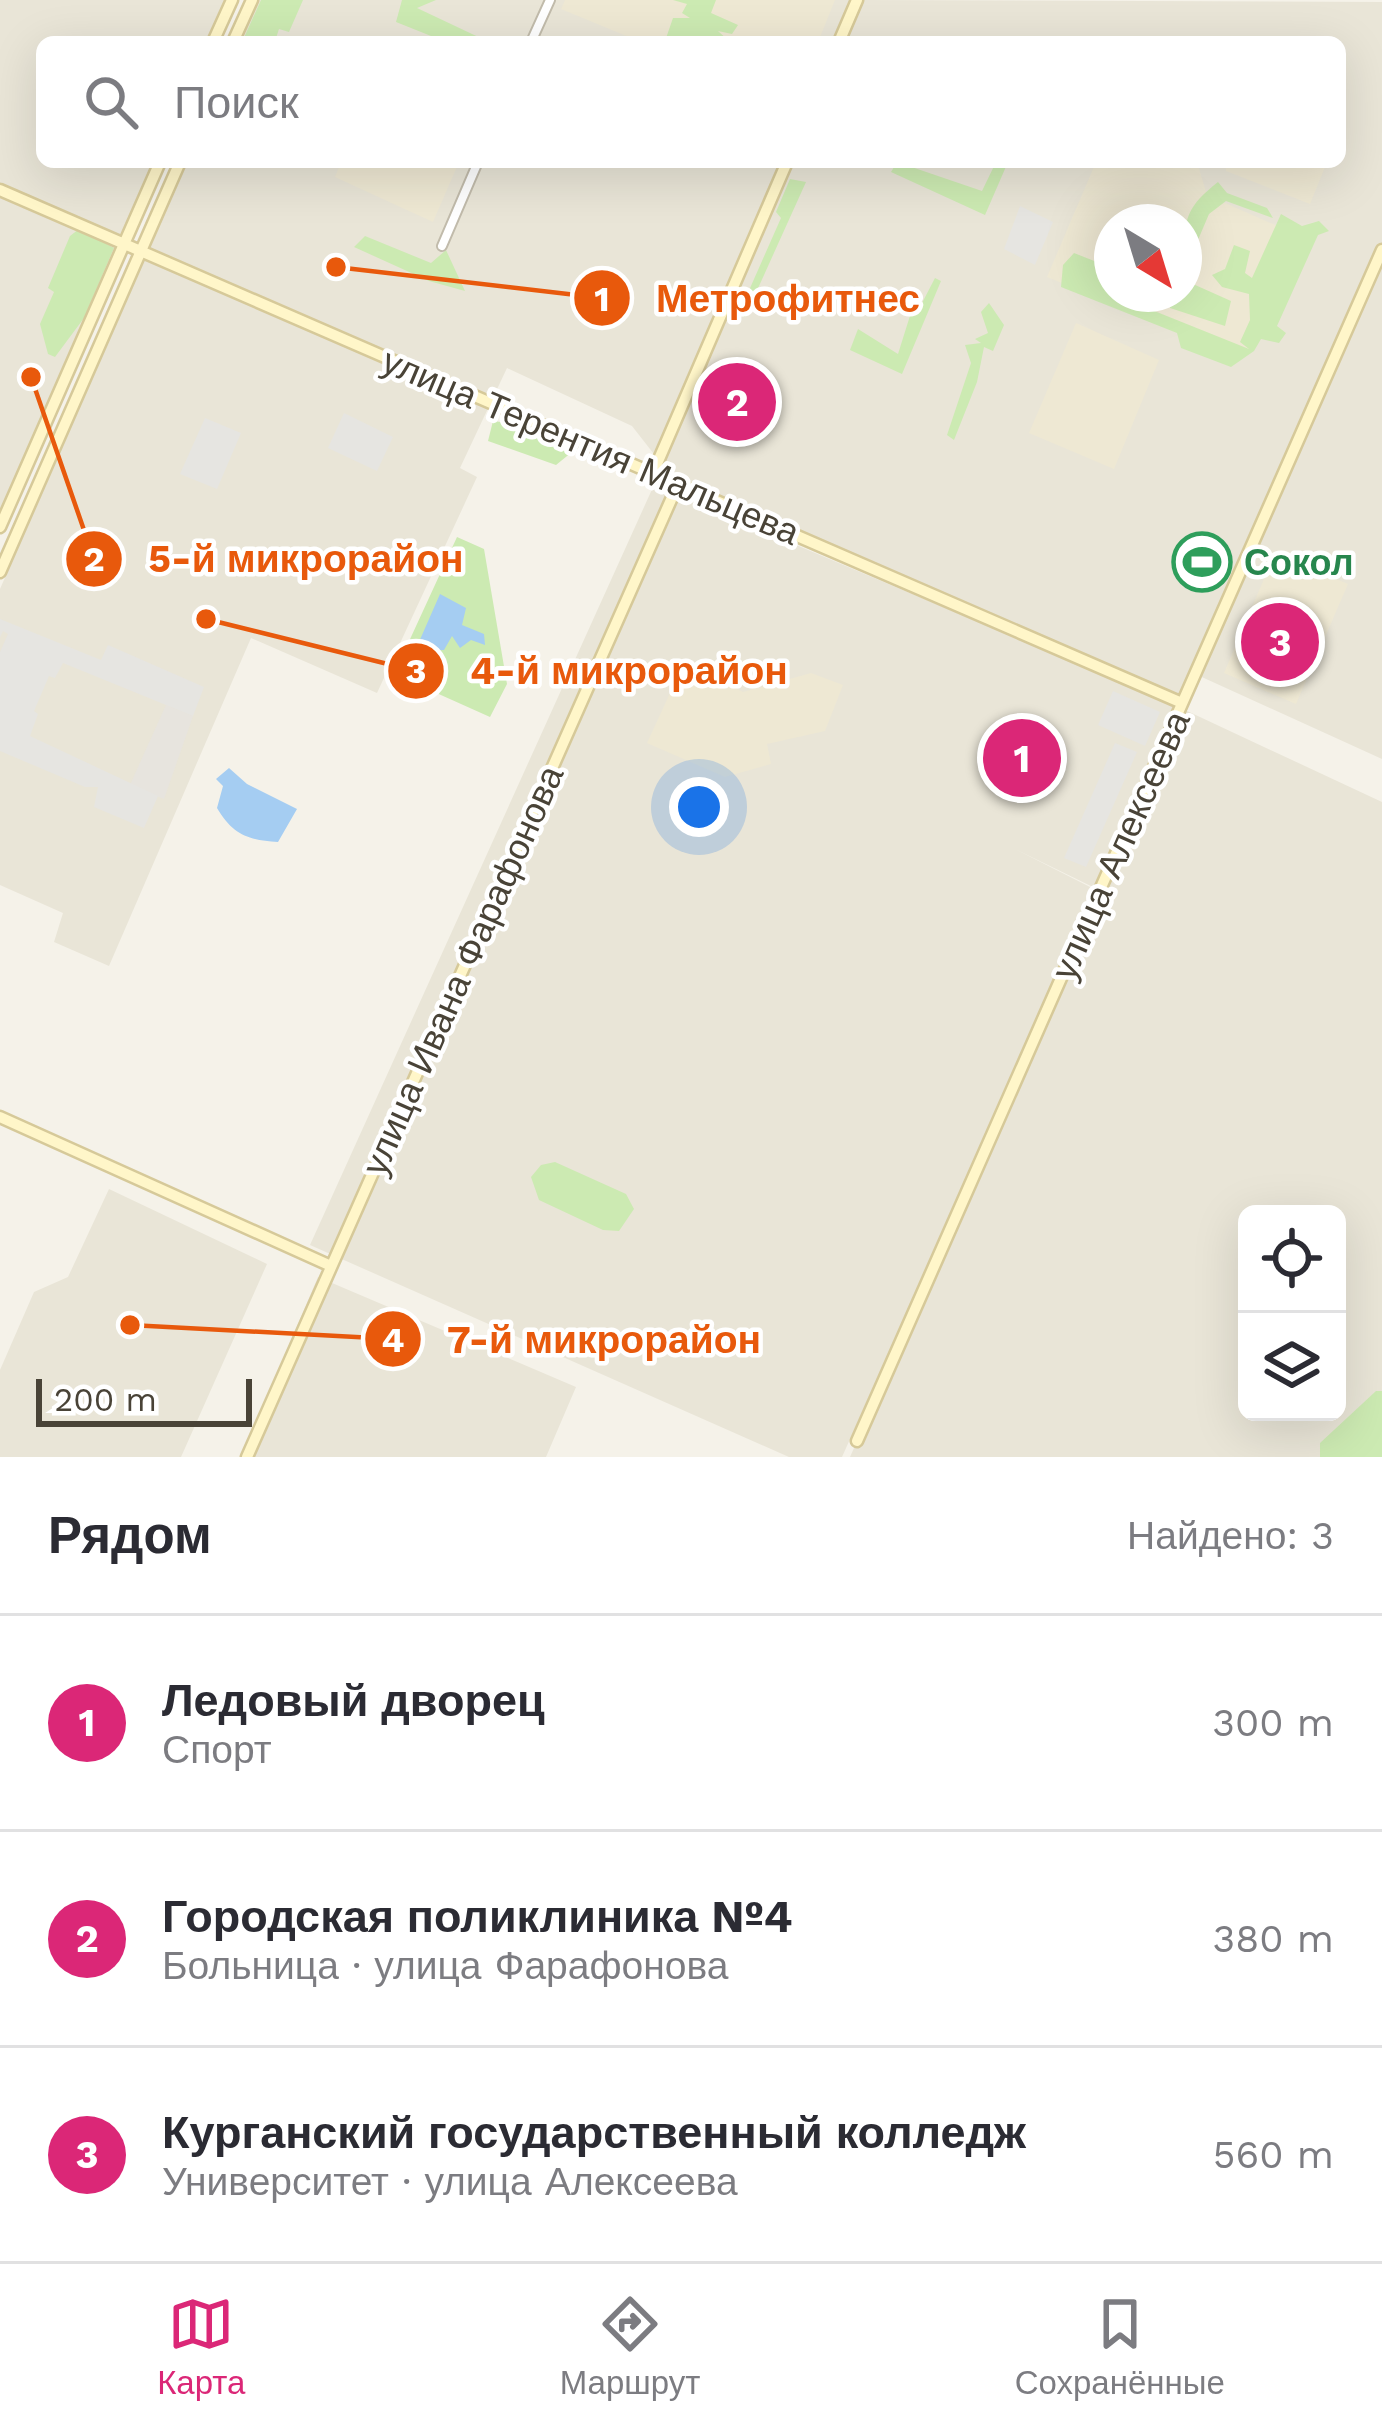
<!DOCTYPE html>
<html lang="ru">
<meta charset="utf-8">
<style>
:root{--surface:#fff;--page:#f7f7f7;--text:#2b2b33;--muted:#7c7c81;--line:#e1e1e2;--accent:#db2777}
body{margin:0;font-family:"Work Sans",sans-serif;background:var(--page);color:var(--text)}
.controls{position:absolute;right:36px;bottom:36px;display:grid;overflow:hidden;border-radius:18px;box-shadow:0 12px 48px #0002}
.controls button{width:108px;height:108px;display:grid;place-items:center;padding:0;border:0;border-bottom:3px solid var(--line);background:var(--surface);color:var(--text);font:60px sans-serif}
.compass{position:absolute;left:1094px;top:204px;width:108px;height:108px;border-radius:50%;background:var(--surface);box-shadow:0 12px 48px #0002;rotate:142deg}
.scale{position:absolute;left:36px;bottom:30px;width:216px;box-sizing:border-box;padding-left:12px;border:6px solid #494337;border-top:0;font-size:33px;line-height:42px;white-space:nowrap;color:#494337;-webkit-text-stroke:9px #fff;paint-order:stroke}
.you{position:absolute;left:699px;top:807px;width:42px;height:42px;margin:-30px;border:9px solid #fff;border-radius:50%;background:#1a73e8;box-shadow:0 0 0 18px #1a73e833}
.badge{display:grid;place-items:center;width:78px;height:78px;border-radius:50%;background:var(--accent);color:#fff;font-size:39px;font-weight:700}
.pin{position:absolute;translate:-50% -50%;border:6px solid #fff;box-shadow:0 3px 12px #0006}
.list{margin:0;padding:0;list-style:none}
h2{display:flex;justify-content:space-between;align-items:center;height:156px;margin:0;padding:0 48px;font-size:51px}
h2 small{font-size:39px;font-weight:400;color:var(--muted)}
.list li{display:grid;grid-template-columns:78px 1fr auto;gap:36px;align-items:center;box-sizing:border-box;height:216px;padding:0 48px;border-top:3px solid var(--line)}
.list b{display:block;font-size:45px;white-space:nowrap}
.list p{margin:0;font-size:39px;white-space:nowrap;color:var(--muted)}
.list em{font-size:39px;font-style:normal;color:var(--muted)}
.icon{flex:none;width:66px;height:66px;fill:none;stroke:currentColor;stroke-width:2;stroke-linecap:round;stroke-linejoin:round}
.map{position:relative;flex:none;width:1382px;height:1457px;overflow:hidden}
.search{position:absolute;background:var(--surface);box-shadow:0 12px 48px #0002;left:36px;right:36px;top:36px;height:132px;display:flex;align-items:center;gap:30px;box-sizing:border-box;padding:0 42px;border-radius:18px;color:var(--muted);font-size:45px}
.sheet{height:804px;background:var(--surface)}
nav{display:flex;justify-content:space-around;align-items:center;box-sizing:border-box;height:168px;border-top:3px solid var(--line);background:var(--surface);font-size:33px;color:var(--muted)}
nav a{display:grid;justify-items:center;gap:6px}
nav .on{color:var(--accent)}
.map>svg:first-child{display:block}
.residential{fill:#e9e5d7;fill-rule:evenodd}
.industrial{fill:#e7e4de}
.education{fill:#eee8d3;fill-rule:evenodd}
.green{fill:#cceab2}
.parking{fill:#e6e5e1}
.water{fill:#a5cdf2}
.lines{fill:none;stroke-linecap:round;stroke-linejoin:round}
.street-casing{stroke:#c1bbab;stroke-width:12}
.secondary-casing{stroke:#d6c999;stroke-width:15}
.street{stroke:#fff;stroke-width:8}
.secondary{stroke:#fff6c9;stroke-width:10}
.labels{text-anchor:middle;stroke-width:9;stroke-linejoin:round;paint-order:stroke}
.street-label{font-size:36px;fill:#494337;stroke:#fff}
.leisure-label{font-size:36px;font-weight:bold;fill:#27864d;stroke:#fff;text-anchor:start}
.leader{fill:none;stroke:#e8590c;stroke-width:4.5}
.callout-dot{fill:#e8590c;stroke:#fff;stroke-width:4.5}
.mark-label{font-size:36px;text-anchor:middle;font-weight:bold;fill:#fff}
.callout-label{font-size:39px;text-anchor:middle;font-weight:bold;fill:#e8590c;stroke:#fff;stroke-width:9;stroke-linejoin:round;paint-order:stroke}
</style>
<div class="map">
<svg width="1382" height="1457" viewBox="0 0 1382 1457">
<rect width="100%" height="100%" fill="#f5f2e9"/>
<path class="residential" d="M0,0H229L211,42H42V162H158L0,514Z
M257,0H854L835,42H238Z
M864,0L1382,2V759L1193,673L1181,696L699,488L663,466L793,162H1340V42H845ZM1112,222H1184V294H1112Z
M186,162H782L657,458L632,426L507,368L460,468L477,477L377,693L251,638L109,966L54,942L63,913L0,885V589Z
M654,485L1175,705L1097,889L1013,848L1096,890L842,1457H789L310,1245Z
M1185,710L1382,802V1457H850ZM1247,1214H1337V1412H1247Z
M109,1189L267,1264L181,1457H0V1370L34,1292L68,1277Z
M318,1277L576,1387L546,1457H241Z"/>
<path class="industrial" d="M166,705L193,716L164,799L130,785Z"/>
<path class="education" d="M565,0H835L818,42H641L561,9Z
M341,162H459L433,222L335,177Z
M1096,162H1197L1207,195L1300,236L1245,357L1047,277ZM1112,222H1184V294H1112Z
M1225,162H1327L1310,204L1226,171Z
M1076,323L1159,360L1114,469L1029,433Z
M1275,553L1348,584L1296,704L1224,673Z
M697,670L743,692L811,673L843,685L825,731L767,744L771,764L725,777L647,743L671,691Z"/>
<path class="green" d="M261,0H303L289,32L279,29L276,38L286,42H242Z
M402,0H436L417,8L489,42H446L396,22Z
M673,0H716L711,13L738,25L732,34L718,31L730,42L665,41L673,18H690L682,13L687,4Z
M897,162L982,191L996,162H1008L985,215L891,172Z
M790,179L806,182L745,317L739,313L781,218L776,212Z
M1218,182L1227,193L1267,208L1273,218L1226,201L1209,214L1192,254L1184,256C1184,216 1188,206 1218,182Z
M1281,214L1302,226L1319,221L1329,231L1318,235L1277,326L1286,333L1279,343L1261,339L1254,351L1231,367L1181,348L1177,333L1061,287L1063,265L1074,253L1112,268V294L1249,349L1240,342L1250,320L1249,294L1222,287L1212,275L1225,269L1234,245L1250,251L1245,273L1252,278Z
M79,229L114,248L84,318L55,357L48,354L40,324L54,292L48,288L70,236Z
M365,236L431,263L446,250L465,291L429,281L354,247Z
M935,278L941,281L902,374L850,350L858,329L898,354L914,303L921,305Z
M1184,280L1231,301L1225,326L1170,308L1172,294H1184Z
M989,303L1004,325L993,351L984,347L977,382L954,440L947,435L971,363L965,345L981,343L975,339L988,333L981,312Z
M493,421L533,426L572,452L556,465L488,441Z
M457,537L484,549L507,684L490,717L394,674Z
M555,1162L626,1194L634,1209L619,1231L603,1230L539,1200L531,1177L541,1165Z
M1376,1391H1382V1457H1320V1443Z"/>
<path class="parking" d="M1020,206L1053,222L1035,265L1004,249Z
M344,413L393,437L377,471L328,448Z
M205,418L241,433L217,489L180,474Z
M0,619L101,660L108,645L204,687L193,716L63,663L55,678L49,676L34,711L38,714L30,736L158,796L144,828L94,807L98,787H85L0,751V652L8,634L3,631L0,637Z
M1113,691L1160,712L1145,746L1098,725Z
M1115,743L1137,752L1086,867L1064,858Z"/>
<path class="water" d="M440,594L466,608L462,625L484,634L485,645L471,640L460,648L452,636L444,650L415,651Z
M229,768L247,784L297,809L278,842C248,840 233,835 217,808L223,786L216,779Z"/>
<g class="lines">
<defs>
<path id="street" d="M531,42L550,0
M442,246L478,162"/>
<path id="secondary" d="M213,42L232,0
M233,42L252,0
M839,42L857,0
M0,190L1182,703
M653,473L787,162
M0,527L160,162
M0,572L180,162
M0,1117L331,1266
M857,1441L1382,250
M247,1457L678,484"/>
</defs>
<use href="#street" class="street-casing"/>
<use href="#secondary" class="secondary-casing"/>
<use href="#street" class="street"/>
<use href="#secondary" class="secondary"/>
</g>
<defs>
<symbol id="stadium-ring" viewBox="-11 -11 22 22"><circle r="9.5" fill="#fff" stroke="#2e9e5b" stroke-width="1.5"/><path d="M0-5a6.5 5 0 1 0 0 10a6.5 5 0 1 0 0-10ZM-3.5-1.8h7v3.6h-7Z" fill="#2e9e5b"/></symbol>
</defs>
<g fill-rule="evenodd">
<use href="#stadium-ring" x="1169" y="529" width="66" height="66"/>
</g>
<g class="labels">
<g class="street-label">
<text transform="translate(591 446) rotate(23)" y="13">улица Терентия Мальцева</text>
<text transform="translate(1120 845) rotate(-66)" y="13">улица Алексеева</text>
<text transform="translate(462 970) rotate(-66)" y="13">улица Ивана Фарафонова</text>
</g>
<g class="leisure-label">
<text x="1244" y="575">Сокол</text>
</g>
</g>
<path class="leader" d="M336 267L602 298M31 377L94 559M206 619L416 671M130 1325L393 1339"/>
<g class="callout-dot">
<circle cx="336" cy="267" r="12"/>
<circle cx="31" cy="377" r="12"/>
<circle cx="206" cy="619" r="12"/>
<circle cx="130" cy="1325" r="12"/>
<circle cx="602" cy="298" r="30"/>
<circle cx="94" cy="559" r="30"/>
<circle cx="416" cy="671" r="30"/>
<circle cx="393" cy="1339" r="30"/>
</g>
<g class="mark-label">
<text x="602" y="311">1</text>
<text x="94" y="571">2</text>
<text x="416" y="683">3</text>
<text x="393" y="1352">4</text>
</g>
<g class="callout-label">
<text x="788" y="312">Метрофитнес</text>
<text x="306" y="572">5-й микрорайон</text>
<text x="629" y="684">4-й микрорайон</text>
<text x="604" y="1353">7-й микрорайон</text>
</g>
</svg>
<div class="controls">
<button><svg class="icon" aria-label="locate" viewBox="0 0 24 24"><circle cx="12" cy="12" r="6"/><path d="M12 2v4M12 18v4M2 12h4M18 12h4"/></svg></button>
<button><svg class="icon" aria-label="layers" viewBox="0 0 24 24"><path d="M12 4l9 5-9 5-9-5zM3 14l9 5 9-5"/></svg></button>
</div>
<svg class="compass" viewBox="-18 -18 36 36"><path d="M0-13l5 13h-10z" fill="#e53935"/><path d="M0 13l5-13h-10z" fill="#7c7c81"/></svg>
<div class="scale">200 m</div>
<div class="you"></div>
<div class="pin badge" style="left:1022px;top:758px">1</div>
<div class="pin badge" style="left:737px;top:402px">2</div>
<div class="pin badge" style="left:1280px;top:642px">3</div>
<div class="search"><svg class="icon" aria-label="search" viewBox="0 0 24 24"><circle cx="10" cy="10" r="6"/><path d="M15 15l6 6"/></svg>Поиск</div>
</div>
<section class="sheet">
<h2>Рядом<small>Найдено: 3</small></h2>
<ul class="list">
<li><span class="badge">1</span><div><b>Ледовый дворец</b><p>Спорт</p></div><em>300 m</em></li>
<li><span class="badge">2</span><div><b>Городская поликлиника №4</b><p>Больница · улица Фарафонова</p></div><em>380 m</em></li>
<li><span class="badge">3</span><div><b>Курганский государственный колледж</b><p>Университет · улица Алексеева</p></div><em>560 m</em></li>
</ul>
</section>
<nav>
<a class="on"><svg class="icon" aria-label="map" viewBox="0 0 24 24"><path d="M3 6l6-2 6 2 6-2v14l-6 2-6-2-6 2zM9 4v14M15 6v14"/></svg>Карта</a>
<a><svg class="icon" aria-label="directions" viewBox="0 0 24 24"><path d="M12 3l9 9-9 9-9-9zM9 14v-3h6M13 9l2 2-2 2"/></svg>Маршрут</a>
<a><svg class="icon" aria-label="saved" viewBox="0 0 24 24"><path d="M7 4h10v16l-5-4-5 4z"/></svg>Сохранённые</a>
</nav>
